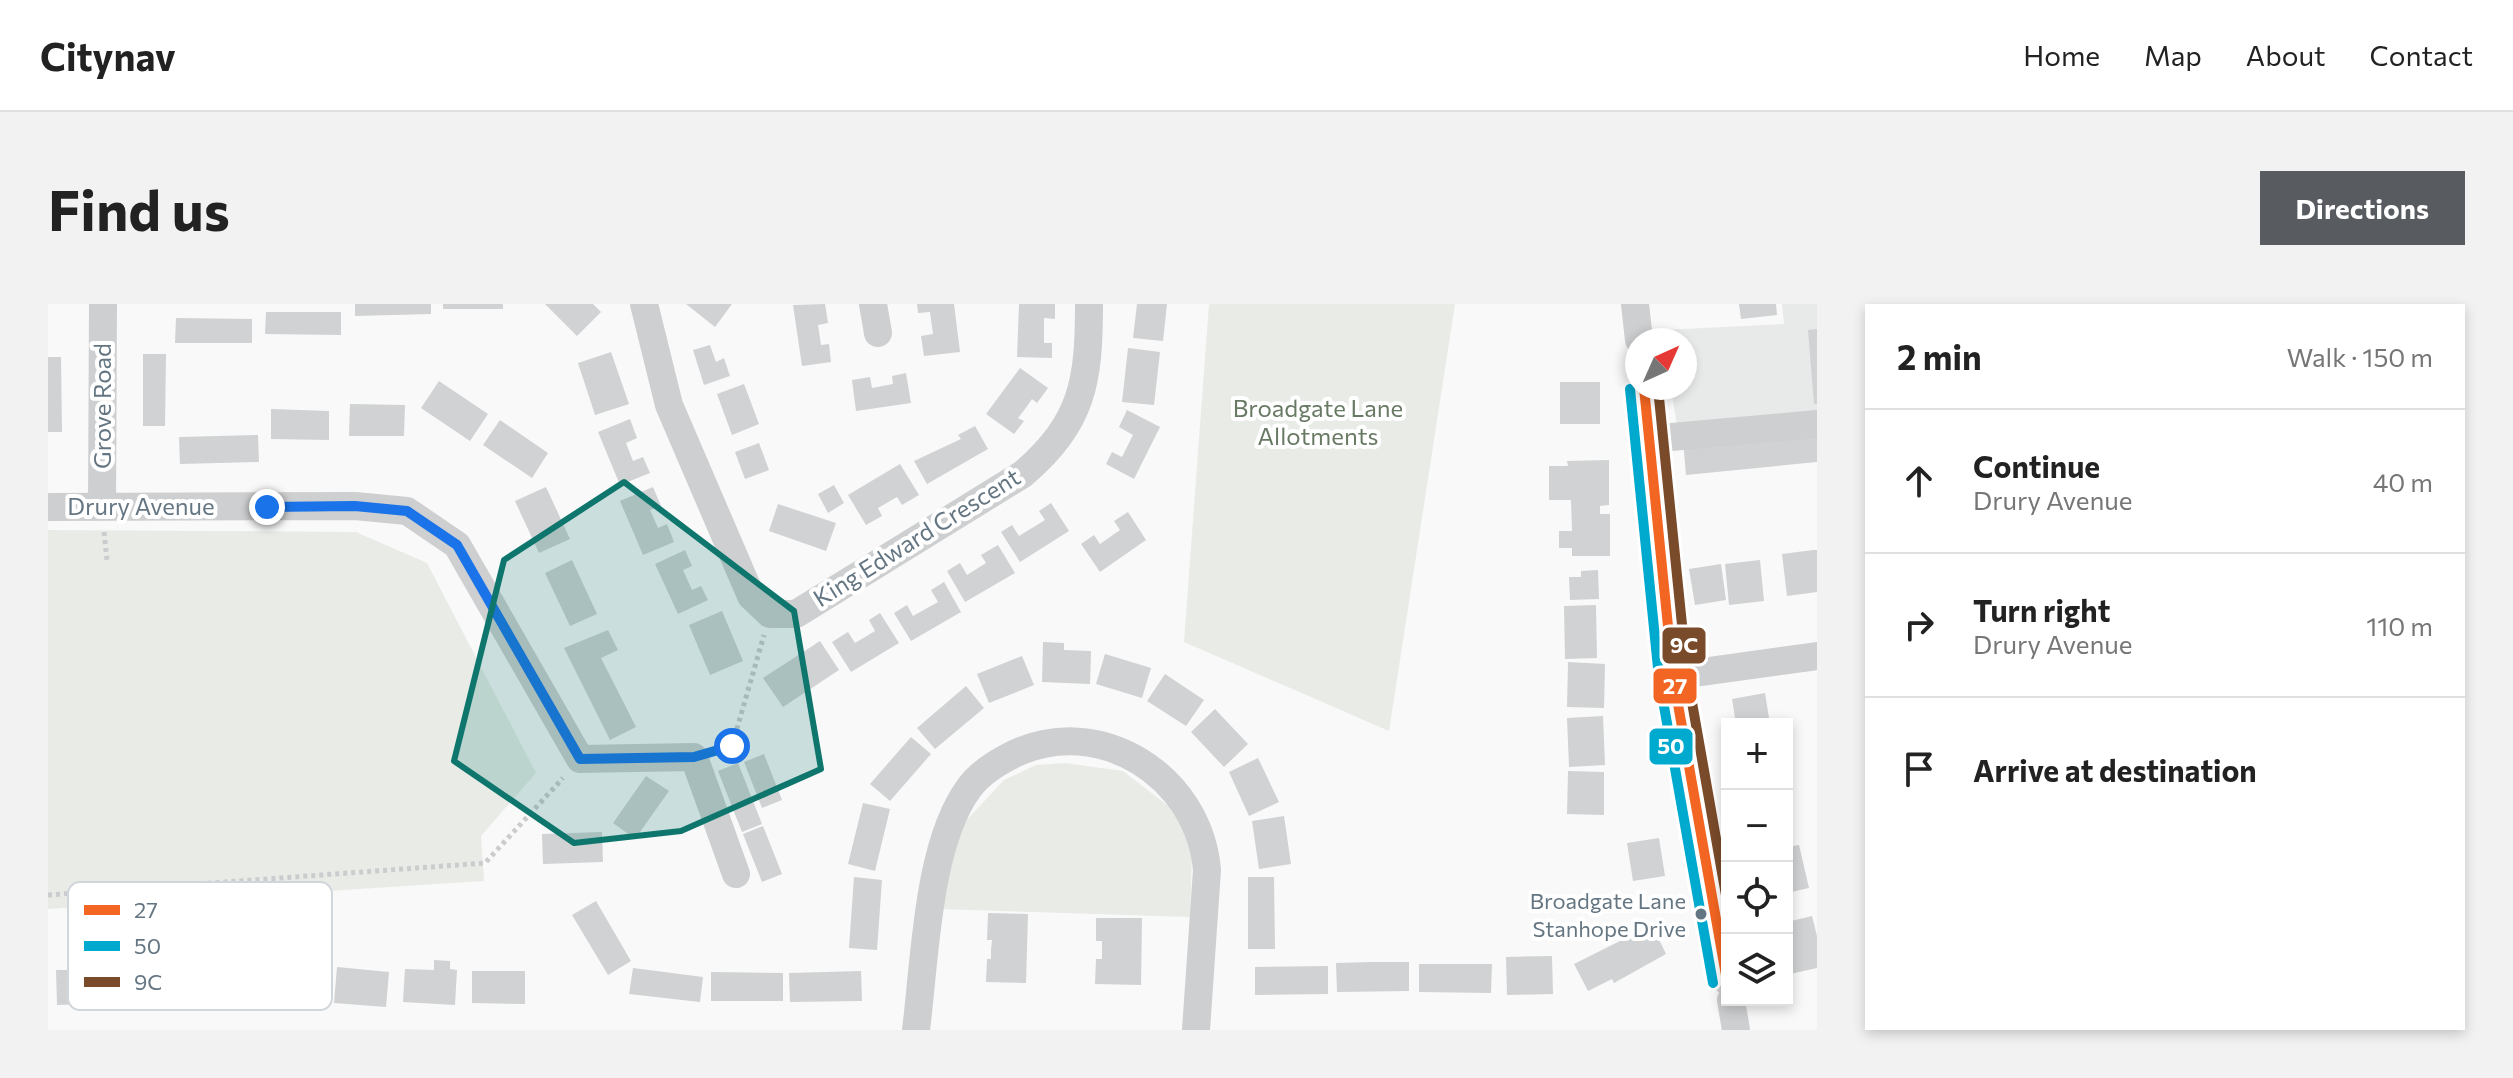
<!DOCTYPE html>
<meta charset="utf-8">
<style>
:root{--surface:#fff;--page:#f2f2f2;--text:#222;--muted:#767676;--line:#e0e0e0;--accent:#585c60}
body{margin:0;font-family:Commissioner,sans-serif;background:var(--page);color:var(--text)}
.controls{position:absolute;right:24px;bottom:24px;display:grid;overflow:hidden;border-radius:0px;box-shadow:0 4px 12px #0003}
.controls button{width:72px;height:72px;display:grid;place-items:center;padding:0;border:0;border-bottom:2px solid var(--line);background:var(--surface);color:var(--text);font:40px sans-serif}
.compass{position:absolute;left:1577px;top:24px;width:72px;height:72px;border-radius:50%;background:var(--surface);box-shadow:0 4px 12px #0003;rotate:45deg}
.stop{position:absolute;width:24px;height:24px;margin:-18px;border:6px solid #1a73e8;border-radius:50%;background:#fff}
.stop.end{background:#1a73e8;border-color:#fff;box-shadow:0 2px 8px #0008}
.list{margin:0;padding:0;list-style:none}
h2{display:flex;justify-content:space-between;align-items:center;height:104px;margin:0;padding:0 32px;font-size:34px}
h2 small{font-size:26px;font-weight:400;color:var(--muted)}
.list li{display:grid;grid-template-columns:52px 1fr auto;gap:24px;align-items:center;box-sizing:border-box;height:144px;padding:0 32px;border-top:2px solid var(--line)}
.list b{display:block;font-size:30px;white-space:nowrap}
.list p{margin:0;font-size:26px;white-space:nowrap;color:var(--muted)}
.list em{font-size:26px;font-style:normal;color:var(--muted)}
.icon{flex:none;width:44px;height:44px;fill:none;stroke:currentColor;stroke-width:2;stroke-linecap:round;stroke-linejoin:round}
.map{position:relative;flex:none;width:1769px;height:726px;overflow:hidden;border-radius:0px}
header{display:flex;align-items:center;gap:48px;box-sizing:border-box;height:112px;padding:0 40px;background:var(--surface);border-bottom:2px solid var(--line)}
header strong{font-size:38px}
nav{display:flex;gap:44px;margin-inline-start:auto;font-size:28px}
.intro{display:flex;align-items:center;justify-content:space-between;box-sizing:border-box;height:192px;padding:0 48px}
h1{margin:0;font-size:56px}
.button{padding:20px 36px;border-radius:0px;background:var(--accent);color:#fff;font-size:28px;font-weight:700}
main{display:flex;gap:48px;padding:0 48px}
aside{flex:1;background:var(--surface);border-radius:0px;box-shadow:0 4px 12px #0003}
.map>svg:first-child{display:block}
.built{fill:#e8e9e9}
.green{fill:#e8ebe6}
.building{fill:#d0d2d3}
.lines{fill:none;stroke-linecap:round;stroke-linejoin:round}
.path{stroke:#cbcccd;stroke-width:5;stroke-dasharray:4 4;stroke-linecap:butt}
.minor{stroke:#cecfd0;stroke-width:28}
.bus-1-casing{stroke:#fff;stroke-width:16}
.bus-2-casing{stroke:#fff;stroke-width:16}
.bus-3-casing{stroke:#fff;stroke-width:16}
.bus-1{stroke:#f26522;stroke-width:10}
.bus-2{stroke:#00a9ce;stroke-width:10}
.bus-3{stroke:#7a4b2a;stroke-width:10}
.route{stroke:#1a73e8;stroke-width:10}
.marked{fill:#0f766e;fill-opacity:0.2;stroke:#0f766e;stroke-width:6;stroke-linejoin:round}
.bus-dot{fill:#657683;stroke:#fff;stroke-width:3}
.labels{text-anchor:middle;stroke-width:8;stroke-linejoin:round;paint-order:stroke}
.bus-label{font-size:22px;fill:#657683;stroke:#fff;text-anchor:end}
.street-label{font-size:24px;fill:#657683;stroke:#fff}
.park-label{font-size:24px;fill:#687a64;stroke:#fff}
.key{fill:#fff;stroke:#d1d6da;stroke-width:2}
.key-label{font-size:22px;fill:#657683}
.line-badge{stroke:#fff;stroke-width:3}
.badge-label{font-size:22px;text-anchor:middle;font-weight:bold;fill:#fff}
</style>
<header>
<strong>Citynav</strong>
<nav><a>Home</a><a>Map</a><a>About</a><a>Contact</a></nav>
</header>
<div class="intro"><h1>Find us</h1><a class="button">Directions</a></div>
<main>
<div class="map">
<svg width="1769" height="726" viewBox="0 0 1769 726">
<rect width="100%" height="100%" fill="#f9f9f9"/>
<path class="built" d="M1734,0H1769V112L1629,122L1623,84H1637V36H1616L1614,26L1736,20Z"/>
<path class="green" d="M1161,0H1407L1341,427L1136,338Z
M0,226L308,228L379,259L488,469L433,532L436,577L0,605Z
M1017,459L1075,467L1119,501L1134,522L1144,549L1142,613L892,605L914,521L956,476L988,461Z"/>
<path class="building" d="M307,0H383V10L307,12Z
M395,0H455V5H395Z
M497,0H545L553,8L529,32Z
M638,0H684L667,23Z
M777,0L780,19L770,21L773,41L781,40L783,58L754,62L745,1Z
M869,0H906L912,48L876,52L873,32L885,30L882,8L870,9Z
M971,0H1007V15L996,14V39H1004V54L969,53Z
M1089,0H1119L1115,37L1085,34Z
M1691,0H1728L1729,11L1693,15Z
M218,8H293V31L217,30Z
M128,14L204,15V39H127Z
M1769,25V100H1766L1760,26Z
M662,41L668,58L676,54L682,72L656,81L645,46Z
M1080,44L1112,48L1106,101L1074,98Z
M563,48L581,100L547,111L530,59Z
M95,50H118L117,122H95Z
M0,53H13L14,128H0Z
M972,64L1000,84L989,99L984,95L977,105L970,114L976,117L966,130L938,110Z
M858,69L863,99L808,107L804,76L822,73L824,84L845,80L844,72Z
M391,77L440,110L422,137L373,104Z
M1512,78H1552V120H1512Z
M696,80L711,120L684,131L669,90Z
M302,100L357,101L356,132H301Z
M223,105L281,107V136L223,135Z
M1079,106L1112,123L1086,175L1058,160L1064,148L1074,153L1085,131L1071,123Z
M582,115L589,134L578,139L585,157L595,153L602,169L572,181L550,128Z
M452,116L500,149L484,174L435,141Z
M927,122L940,145L879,180L866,157L913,135L910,131Z
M1769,123V158L1638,171L1635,136Z
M210,131L211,158L132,160L131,133Z
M711,139L721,166L697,175L687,148Z
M1561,156V201L1552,202V210H1562V252H1524V244H1511V227H1524L1523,196H1501V162H1520L1519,157Z
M852,160L871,191L854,201L849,193L830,204L834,212L818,221L800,191Z
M786,181L796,199L780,209L770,190Z
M498,183L522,235L491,249L467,197Z
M605,183L613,202L602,206L610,224L619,220L626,238L595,251L572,197Z
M1003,199L1021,227L972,258L953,228L964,221L971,232L997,216L991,207Z
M730,200L788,219L778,247L721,227Z
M1080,208L1098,236L1052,268L1033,240L1046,231L1052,240L1072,226L1066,217Z
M950,241L967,269L917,298L899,267L912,259L919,271L938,259L933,251Z
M637,246L644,262L635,266L644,286L653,282L660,296L630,310L607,260Z
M1765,246H1769V288L1739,292L1734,250Z
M524,256L549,310L522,322L497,269Z
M1712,256L1716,297L1681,301L1677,260Z
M1673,260L1678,296L1647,301L1641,265Z
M1550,266L1551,295L1522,296L1521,273H1533V267Z
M896,278L913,308L863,337L846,309L859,301L865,312L890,298L883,286Z
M1548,301L1549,354L1517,355L1516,302Z
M674,307L695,357L662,371L641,321Z
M832,309L851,339L803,368L784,338L800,328L807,339L827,327L821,316Z
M560,326L570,346L553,354L588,423L562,436L516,344Z
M772,337L791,366L735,403L715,374Z
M995,338L1016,339V346L1043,347L1042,380L994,378Z
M1057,350L1103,364L1094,394L1048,380Z
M974,352L986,381L941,399L929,370Z
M1520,358L1557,360L1556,404L1519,403Z
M1117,370L1156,396L1138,422L1099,397Z
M918,382L936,404L887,445L869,424Z
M1717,389L1722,420H1688L1684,395Z
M1167,405L1200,440L1176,463L1143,428Z
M1555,412L1557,461L1521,463L1519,414Z
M863,433L883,450L842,497L822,480Z
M716,450L734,496L714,504L696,458Z
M1210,454L1231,498L1201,512L1181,468Z
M690,459L714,520L694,528L670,467Z
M1520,467L1556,468V511L1519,510Z
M598,472L621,487L587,535L565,519Z
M815,499L842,505L827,567L800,560Z
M1236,512L1243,560L1211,565L1204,517Z
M715,522L734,570L714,578L695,530Z
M554,528L555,558L495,560L494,530Z
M1611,534L1617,572L1585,577L1579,539Z
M1751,541L1761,584L1739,589V543Z
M806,573L834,576L829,646L801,644Z
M1200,573H1226L1227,645H1200Z
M548,597L583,657L560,671L524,611Z
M940,609L980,610L978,679L938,678L939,655H943V645L944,636H939Z
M1764,612L1769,632V664L1742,670L1739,618Z
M1048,614H1094L1093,681L1047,680L1048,655H1054V637H1048Z
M1604,621L1618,650L1566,679L1564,675L1540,687L1526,660Z
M1504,652L1505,690L1459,691L1458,653Z
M386,656L402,657V665L409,666L407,701L355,698L357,665L386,666Z
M33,657H51L52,666H60L61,699L9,701L8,666H33Z
M1325,658H1361V687L1289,688L1288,659Z
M1371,660H1444L1443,689L1371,688Z
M1280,662V690L1207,691V663Z
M289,663L341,668L338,703L286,699Z
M585,664L655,673L652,698L581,690Z
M424,667H477V700L424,699Z
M813,667L814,697L742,698L741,669Z
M663,668L735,669V697H663Z"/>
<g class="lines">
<path class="path" d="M56,228L59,256
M670,446L684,442L716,331
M0,591L437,559L515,474"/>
<path class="minor" d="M596,0L621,101L703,292L722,310H748L975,170C1035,118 1041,78 1041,0
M825,0L830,29
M1587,0L1591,36
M1596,84L1625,372L1679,677
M1601,135L1769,120
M0,203L307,202L359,207L409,241L532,455L646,453L688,570
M54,203L55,0
M1625,372L1769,352
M1683,696L1688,726
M868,726C877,656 879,541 921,484C931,470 948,459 964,451C1051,408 1151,472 1159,566L1148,726"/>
<defs>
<path id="bus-1" d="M1596,84L1625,372L1679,677"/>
<path id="bus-2" d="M1582,85L1611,374L1665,679"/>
<path id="bus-3" d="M1610,84L1639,370L1679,597"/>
</defs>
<use href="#bus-1" class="bus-1-casing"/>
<use href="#bus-2" class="bus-2-casing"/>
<use href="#bus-3" class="bus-3-casing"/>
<use href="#bus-1" class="bus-1"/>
<use href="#bus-2" class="bus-2"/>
<use href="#bus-3" class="bus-3"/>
</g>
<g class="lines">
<path class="route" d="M219,203L307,202L359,207L409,241L532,455L646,453L684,442"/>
</g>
<path class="marked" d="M576,178L746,307L773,465L633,527L526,539L406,457L456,256Z"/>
<circle class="bus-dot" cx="1653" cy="610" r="7"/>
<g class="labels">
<g class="bus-label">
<text x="1638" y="605">Broadgate Lane<tspan x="1638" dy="28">Stanhope Drive</tspan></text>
</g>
<g class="street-label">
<text transform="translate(55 102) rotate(-90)" y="8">Grove Road</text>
<text x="93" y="211">Drury Avenue</text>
<text transform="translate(869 234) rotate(-32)" y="8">King Edward Crescent</text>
</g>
<g class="park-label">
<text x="1270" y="113">Broadgate Lane<tspan x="1270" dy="28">Allotments</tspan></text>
</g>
</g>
<rect x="20" y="578" width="264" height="128" rx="12" class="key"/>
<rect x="36" y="601" width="36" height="10" fill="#f26522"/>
<rect x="36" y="637" width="36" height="10" fill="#00a9ce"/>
<rect x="36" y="673" width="36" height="10" fill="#7a4b2a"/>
<g class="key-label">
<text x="86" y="614">27</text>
<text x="86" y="650">50</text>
<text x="86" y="686">9C</text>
</g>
<g class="line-badge">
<rect x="1613" y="322" width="46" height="39" rx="8" fill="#7a4b2a"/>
<rect x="1604" y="363" width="46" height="38" rx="8" fill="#f26522"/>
<rect x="1600" y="423" width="46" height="39" rx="8" fill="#00a9ce"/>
</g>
<g class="badge-label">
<text x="1636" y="349">9C</text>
<text x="1627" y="390">27</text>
<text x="1623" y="450">50</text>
</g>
</svg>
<div class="controls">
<button>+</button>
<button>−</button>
<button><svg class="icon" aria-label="locate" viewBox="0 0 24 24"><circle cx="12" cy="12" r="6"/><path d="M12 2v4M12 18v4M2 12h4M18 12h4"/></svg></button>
<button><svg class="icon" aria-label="layers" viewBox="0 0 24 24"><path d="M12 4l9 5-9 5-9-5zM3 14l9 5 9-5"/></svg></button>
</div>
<svg class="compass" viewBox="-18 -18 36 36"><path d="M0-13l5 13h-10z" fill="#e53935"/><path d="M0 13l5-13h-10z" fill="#767676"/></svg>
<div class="stop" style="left:684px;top:442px"></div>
<div class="stop end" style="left:219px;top:203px"></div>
</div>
<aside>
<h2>2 min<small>Walk · 150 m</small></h2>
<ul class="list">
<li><svg class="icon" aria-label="ahead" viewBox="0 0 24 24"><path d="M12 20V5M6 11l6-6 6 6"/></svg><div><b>Continue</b><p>Drury Avenue</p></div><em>40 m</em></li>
<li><svg class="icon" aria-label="right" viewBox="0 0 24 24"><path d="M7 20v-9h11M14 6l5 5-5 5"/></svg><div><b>Turn right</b><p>Drury Avenue</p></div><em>110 m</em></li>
<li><svg class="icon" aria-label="arrive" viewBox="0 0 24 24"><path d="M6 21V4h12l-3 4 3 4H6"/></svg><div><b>Arrive at destination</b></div></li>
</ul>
</aside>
</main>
